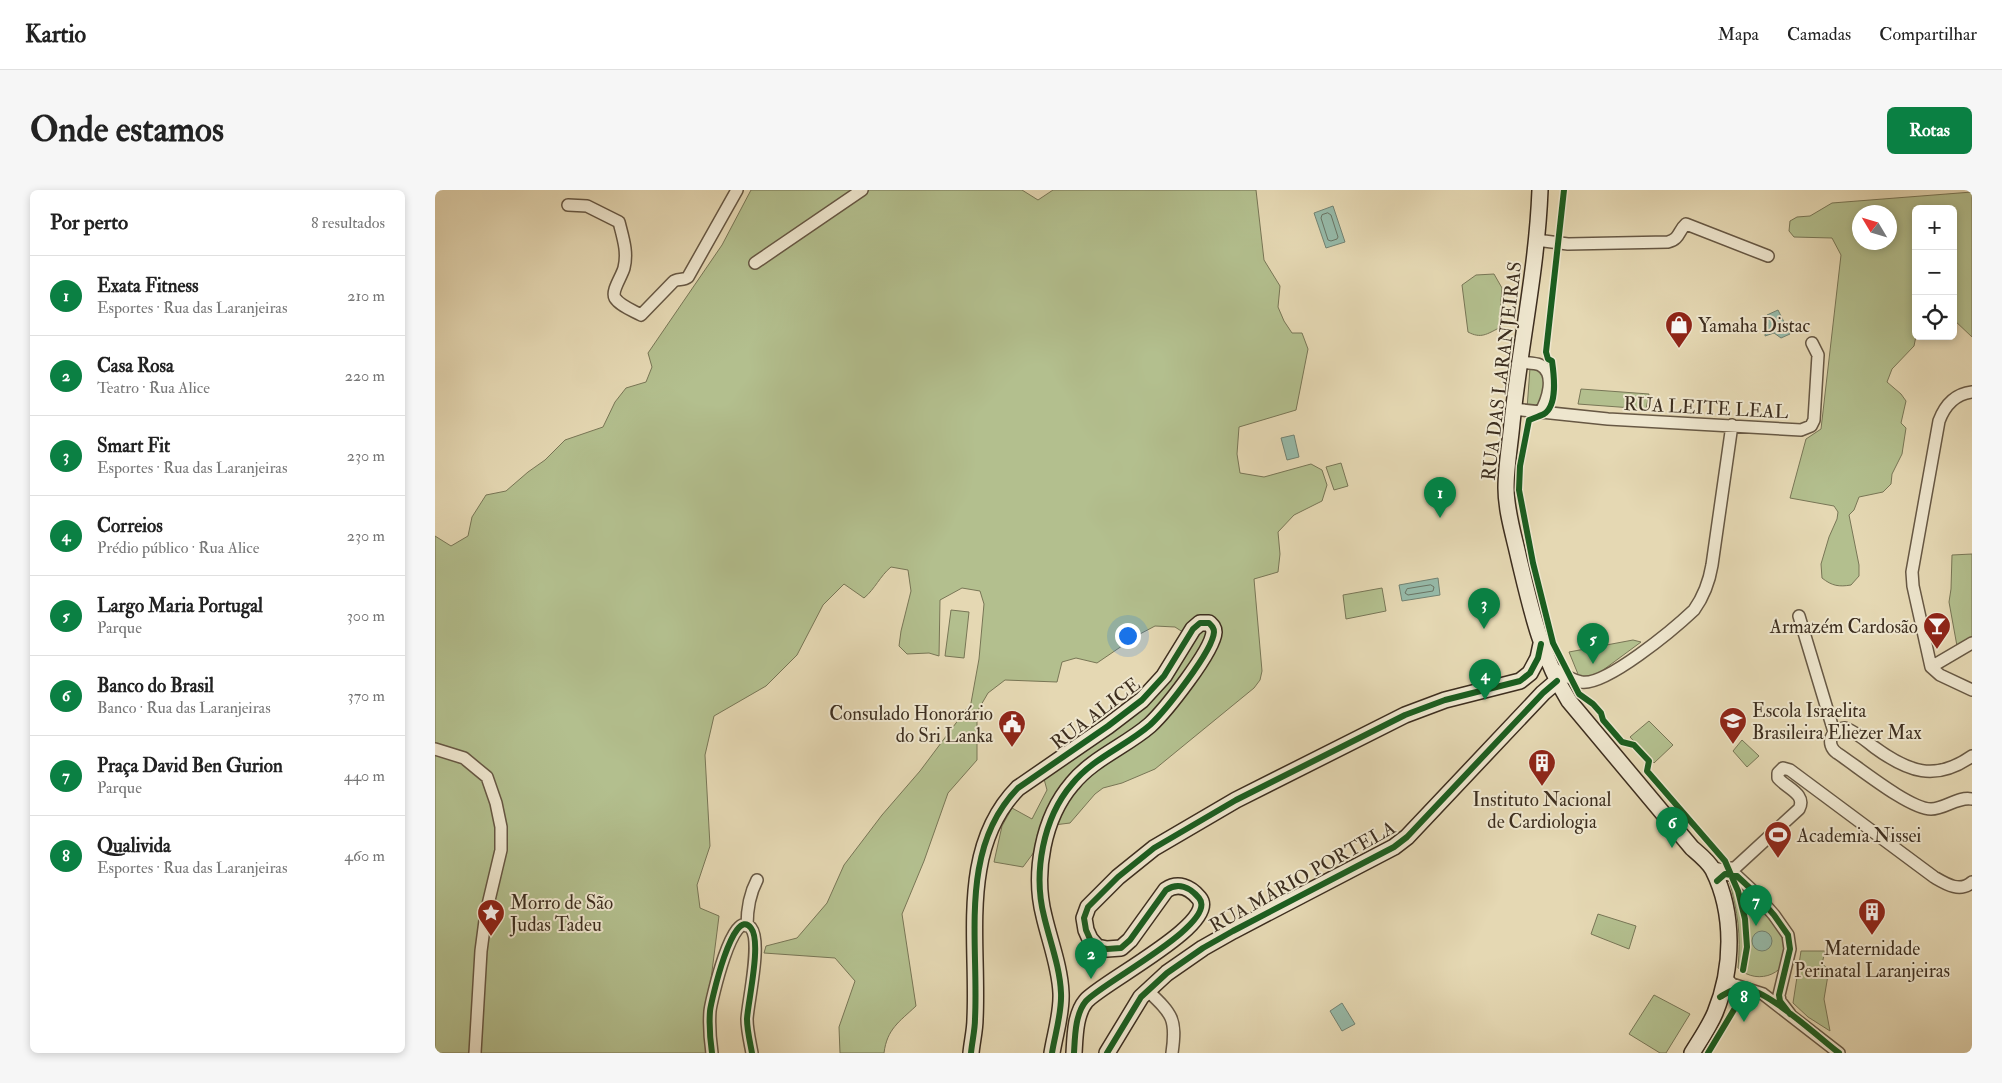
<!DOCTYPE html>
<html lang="pt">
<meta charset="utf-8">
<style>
:root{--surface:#fff;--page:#f6f6f6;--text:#222;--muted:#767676;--line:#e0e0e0;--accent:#0b8043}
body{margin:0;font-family:"IM FELL Double Pica",serif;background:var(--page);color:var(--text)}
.controls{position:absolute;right:15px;top:15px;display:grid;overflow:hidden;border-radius:8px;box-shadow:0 2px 8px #0003}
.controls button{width:45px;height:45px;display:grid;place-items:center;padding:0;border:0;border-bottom:1px solid var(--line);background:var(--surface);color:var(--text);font:25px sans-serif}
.compass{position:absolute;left:1417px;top:15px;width:45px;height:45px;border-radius:50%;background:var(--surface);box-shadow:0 2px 8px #0003;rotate:308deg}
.you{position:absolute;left:692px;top:445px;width:18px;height:18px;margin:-12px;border:4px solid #fff;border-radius:50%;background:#1a73e8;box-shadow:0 0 0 8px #1a73e833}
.badge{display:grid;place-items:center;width:32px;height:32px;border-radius:50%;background:var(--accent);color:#fff;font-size:16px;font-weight:700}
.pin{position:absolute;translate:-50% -41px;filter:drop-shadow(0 1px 2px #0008)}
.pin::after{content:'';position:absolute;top:26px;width:18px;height:15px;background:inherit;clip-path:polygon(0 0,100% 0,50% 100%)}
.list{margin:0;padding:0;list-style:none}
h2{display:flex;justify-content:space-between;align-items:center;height:65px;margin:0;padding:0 20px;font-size:21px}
h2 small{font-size:16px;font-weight:400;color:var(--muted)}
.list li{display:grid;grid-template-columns:32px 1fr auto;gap:15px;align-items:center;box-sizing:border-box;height:80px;padding:0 20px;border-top:1px solid var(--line)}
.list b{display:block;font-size:19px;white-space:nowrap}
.list p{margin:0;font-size:16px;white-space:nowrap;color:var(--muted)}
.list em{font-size:16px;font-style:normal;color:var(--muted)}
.icon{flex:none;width:28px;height:28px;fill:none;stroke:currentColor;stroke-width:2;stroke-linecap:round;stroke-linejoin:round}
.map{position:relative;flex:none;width:1537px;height:863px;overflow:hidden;border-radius:8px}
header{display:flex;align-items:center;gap:30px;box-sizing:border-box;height:70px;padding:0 25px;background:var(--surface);border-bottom:1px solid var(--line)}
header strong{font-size:24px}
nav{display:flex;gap:28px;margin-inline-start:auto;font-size:18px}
.intro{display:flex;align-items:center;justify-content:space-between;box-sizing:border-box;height:120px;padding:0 30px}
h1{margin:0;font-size:35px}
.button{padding:12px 22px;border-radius:8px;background:var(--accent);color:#fff;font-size:18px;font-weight:700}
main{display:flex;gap:30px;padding:0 30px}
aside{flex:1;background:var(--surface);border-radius:8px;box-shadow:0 2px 8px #0003}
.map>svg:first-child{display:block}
.green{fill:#b3bf8e;stroke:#787656;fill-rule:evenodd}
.water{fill:#96baa9;stroke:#728272}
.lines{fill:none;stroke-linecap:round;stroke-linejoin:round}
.shore{stroke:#6a7464;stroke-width:1}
.street-casing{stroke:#675844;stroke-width:14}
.secondary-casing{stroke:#3d2e1f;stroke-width:18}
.street{stroke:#eee6ce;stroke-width:11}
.secondary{stroke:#eee6ce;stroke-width:15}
.cycleway-casing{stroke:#eee6ce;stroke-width:9}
.cycleway{stroke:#1b5e20;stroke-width:6}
.labels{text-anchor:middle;stroke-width:4;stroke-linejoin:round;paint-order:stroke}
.poi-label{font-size:19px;fill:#3d2e1f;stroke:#eee6ce;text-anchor:start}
.street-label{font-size:19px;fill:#3d2e1f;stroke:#eee6ce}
</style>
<header>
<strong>Kartio</strong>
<nav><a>Mapa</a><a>Camadas</a><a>Compartilhar</a></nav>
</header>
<div class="intro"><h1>Onde estamos</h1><a class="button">Rotas</a></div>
<main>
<aside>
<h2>Por perto<small>8 resultados</small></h2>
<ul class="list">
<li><span class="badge">1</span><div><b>Exata Fitness</b><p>Esportes · Rua das Laranjeiras</p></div><em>210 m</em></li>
<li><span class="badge">2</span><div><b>Casa Rosa</b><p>Teatro · Rua Alice</p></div><em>220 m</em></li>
<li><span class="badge">3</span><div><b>Smart Fit</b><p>Esportes · Rua das Laranjeiras</p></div><em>230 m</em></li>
<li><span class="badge">4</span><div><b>Correios</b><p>Prédio público · Rua Alice</p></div><em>230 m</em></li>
<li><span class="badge">5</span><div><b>Largo Maria Portugal</b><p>Parque</p></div><em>300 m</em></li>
<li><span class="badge">6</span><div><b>Banco do Brasil</b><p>Banco · Rua das Laranjeiras</p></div><em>370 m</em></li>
<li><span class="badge">7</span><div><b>Praça David Ben Gurion</b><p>Parque</p></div><em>440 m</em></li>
<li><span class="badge">8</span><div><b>Qualivida</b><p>Esportes · Rua das Laranjeiras</p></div><em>460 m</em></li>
</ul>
</aside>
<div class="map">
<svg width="1537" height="863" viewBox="0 0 1537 863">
<rect width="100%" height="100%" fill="#e5d8b3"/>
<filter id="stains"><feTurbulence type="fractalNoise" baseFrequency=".004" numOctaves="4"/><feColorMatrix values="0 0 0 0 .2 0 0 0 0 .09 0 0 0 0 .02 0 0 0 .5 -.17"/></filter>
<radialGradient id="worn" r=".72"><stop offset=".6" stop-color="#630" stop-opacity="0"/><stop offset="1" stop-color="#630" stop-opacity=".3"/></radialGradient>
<path class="green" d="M316,0H587L603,10L618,0H821L829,70L845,96L843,117L849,131L857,143H867L873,159L861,220L804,237L802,264L805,283L829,287L876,274L887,280L892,295L887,311L859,325L843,342L845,364L843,382L819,389L827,481L825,490L819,498L720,579L687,593L668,598L660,604L635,633L619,635L588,677L559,672L567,636L577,618L597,629L612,600L609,589L716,512L735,490L760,450L740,437L720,436L703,445L662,473L641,468L627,472L622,492L570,490L553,503L542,522V570L513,603L489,671L467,724L481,816C464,832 452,839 449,863H405L404,837L420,791L400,768L329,763L331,756L362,748L392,713L409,675L447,625L485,581L536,513L544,469L549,414L545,401L527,398L505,410L504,466L494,463L472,464L464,456L466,441L476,401L473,380L456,377C445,386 440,399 429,408L409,394L388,415L362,465L331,496L279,526L270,565L275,656L262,695L265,718L284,726L274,805L271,863H0V346L16,356L33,346L37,327L51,305L71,301L93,282L110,270L130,250L168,237L180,212L191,198L211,192L217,177L213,163L287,55Z
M1537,2V147L1518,129V19H1481V146L1479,156L1457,179L1452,192L1466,204L1471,211L1466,233L1471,238L1467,264L1457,284L1456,294L1448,302L1424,307L1419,320L1414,325L1424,375V386L1416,395C1404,397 1397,396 1387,388L1386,374L1394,347L1402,329L1403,322L1399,316L1355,308L1371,249L1386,239L1406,65L1397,48L1359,47L1354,41L1355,31L1362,27L1375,26L1397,13ZM1424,22H1454V52H1424Z
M1059,84L1067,98L1064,138C1052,144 1046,149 1033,142L1027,95L1041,85Z
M1095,178L1107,180L1112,195L1102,218L1092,219Z
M1146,199L1214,204L1211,219L1143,214Z
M906,273L913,296L899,300L891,277Z
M1537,364V447L1522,456L1514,412L1516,399L1517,365Z
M947,398L951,421L911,429L908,405Z
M516,420L534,422L529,468L510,466Z
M1198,450L1206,452L1160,486L1145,489L1134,462Z
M1214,531L1238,555L1219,573L1195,547Z
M1307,550L1324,566L1312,577L1298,561Z
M1297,688C1306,698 1351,746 1352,754C1357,783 1323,797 1303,778C1306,744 1303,723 1294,690Z
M1163,724L1201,736L1194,759L1156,744Z
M1366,761H1390L1387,774L1394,779L1389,809L1395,841L1373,827L1358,813Z
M1219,805L1255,824L1231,863H1225L1194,844Z"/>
<path class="water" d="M898,16L910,52L891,58L879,23Z
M1343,120L1355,144L1346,148L1339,143L1330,146L1332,125Z
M859,245L864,267L852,270L846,248Z
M1003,388L1005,405L967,411L964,395Z
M1317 751a10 10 0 1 1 20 0a10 10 0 1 1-20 0Z
M907,813L920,834L907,841L895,821Z"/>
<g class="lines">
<path class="shore" d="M893,23L896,25L903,47L902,49L896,51L893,50L886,28L887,25Z
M996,395L999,397L998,401L973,405L970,403L972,399Z"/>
<defs>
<path id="street" d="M133,15L152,16L184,32C188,48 193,62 189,78C187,86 176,101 180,108C185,116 199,121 206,125L238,92C242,88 248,91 253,87L302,0
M1101,50L1133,54L1233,52C1245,49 1243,41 1251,34L1333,66
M320,73L427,0
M1085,172C1091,173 1100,173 1105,175C1122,184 1112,211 1105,223
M1537,202C1520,204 1510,215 1504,231L1477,382L1478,396L1496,477L1505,485L1537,500
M1078,219L1173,229L1366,240L1376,236L1379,230L1383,165L1377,153
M1364,426L1399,542
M1115,476C1125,482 1135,490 1146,492C1170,497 1240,438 1259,420C1269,406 1274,393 1277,375L1297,235
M1496,477L1537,453
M0,559L29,568L52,587L61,613L66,637V660L51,723L46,761L40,863
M1537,566C1500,592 1473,582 1439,557C1430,550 1421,542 1410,538C1396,539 1390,554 1402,563C1422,576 1474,619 1496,619C1510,619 1523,606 1537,609
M1278,678L1288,680L1301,677L1364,619C1372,604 1351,598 1343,588V583L1348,578L1355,580L1499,687C1511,694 1525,703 1537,692
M1285,688L1290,684L1302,686L1317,700L1339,725L1353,745L1355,759L1344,805L1345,811L1355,824
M312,736C312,719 314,705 322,690
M1290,787L1297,794L1328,804L1404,863
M712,800C737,824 742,828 737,863
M277,863C275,849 274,835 275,821C276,812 298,714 316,738C327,752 313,811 312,829C312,840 315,852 317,863"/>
<path id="secondary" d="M1105,0C1102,79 1085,155 1077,233C1075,255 1071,277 1071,298C1071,321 1079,346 1084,369C1096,419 1106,466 1134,511L1257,658C1264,664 1274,672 1278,680C1300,724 1298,779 1280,823C1274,837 1265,850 1257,863
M536,863C537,852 540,840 540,829C544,752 523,659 583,598L673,536L707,510L729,486L758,439L765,433H774C777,436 779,438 779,442C778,461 730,521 715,535C691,556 658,568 637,594C608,628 598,683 609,726C615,752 625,777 626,803C627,823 620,844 617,863
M639,863C640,847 640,824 651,811C666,793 785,733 764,708C755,697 743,692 731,700L695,750L686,758L672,759L662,757L655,749L651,740L649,728L653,717L683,687L719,658L801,610L970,525L1010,510L1085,491L1095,483L1103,468L1106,454
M672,863L706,807L732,783L768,758L798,741L959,657L972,647L1108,503L1122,491"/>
</defs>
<use href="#street" class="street-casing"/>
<use href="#secondary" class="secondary-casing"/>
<use href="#street" class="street"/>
<use href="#secondary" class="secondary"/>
<defs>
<path id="cycleway" d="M1129,0L1111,162L1113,169L1117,171C1119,185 1123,215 1109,224C1105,226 1099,228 1094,230L1085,276L1084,300L1098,373L1118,453L1144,504L1158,514L1166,523L1168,530L1187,552L1199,555L1214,571L1212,581L1290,671L1303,701L1310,729L1312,757L1308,780
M1282,691L1290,684L1302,686L1317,700L1339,725L1353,745L1355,759L1344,805L1345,811L1355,824
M1285,807C1292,803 1298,798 1307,798C1331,798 1383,847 1404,863
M277,863C275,849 274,835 275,821C276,812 298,714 316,738C327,752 313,811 312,829C312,840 315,852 317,863
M536,863C537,852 540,840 540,829C544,752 523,659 583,598L673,536L707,510L729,486L758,439L765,433H774C777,436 779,438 779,442C778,461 730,521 715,535C691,556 658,568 637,594C608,628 598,683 609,726C615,752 625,777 626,803C627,823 620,844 617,863
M639,863C640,847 640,824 651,811C666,793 785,733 764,708C755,697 743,692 731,700L695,750L686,758L672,759L662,757L655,749L651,740L649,728L653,717L683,687L719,658L801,610L970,525L1010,510L1085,491L1095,483L1103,468L1106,454
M672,863L706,807L732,783L768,758L798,741L959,657L972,647L1108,503L1122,491
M1273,863L1306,808"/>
</defs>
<use href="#cycleway" class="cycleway-casing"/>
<use href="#cycleway" class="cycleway"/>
</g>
<defs>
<symbol id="shop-pin" viewBox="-11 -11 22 30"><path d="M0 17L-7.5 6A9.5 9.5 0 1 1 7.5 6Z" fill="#8f2418" stroke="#eee6ce"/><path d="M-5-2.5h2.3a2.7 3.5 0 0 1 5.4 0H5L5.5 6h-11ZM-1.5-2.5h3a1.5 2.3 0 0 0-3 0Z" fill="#fff"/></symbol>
<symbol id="bar-pin" viewBox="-11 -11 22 30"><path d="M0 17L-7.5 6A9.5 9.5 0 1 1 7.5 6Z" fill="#8f2418" stroke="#eee6ce"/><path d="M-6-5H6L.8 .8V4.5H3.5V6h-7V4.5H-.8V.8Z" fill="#fff"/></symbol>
<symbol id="school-pin" viewBox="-11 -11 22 30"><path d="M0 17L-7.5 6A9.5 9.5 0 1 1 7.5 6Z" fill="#8f2418" stroke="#eee6ce"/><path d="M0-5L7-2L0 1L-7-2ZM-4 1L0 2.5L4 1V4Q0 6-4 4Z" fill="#fff"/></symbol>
<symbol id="civic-pin" viewBox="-11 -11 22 30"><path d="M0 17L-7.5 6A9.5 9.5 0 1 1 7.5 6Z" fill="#8f2418" stroke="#eee6ce"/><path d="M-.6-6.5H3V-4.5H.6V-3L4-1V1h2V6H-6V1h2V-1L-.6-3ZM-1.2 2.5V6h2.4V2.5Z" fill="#fff"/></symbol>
<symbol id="building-pin" viewBox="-11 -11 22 30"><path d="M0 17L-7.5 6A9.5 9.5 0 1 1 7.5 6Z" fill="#8f2418" stroke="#eee6ce"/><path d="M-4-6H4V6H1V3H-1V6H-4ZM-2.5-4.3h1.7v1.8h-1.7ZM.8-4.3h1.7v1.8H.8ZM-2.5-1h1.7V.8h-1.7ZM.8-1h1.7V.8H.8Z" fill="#fff"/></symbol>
<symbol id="stadium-pin" viewBox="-11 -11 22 30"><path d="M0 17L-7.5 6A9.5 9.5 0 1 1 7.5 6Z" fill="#8f2418" stroke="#eee6ce"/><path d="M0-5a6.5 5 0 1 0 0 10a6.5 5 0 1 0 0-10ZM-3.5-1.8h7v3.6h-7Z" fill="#fff"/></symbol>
<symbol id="sight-pin" viewBox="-11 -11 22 30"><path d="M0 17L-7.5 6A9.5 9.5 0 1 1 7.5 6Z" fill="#8f2418" stroke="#eee6ce"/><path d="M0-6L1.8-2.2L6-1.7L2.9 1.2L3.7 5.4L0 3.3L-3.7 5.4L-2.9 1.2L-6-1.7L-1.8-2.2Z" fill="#fff"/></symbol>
</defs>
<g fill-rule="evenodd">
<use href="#shop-pin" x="1228" y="119" width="32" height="43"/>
<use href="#bar-pin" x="1486" y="420" width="32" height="43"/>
<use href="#school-pin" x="1282" y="515" width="32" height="43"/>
<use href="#civic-pin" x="561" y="518" width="32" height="43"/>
<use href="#building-pin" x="1091" y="557" width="32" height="43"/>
<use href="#stadium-pin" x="1327" y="629" width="32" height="43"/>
<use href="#building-pin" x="1421" y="706" width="32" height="43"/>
<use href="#sight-pin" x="40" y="707" width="32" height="43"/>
</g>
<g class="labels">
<g class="poi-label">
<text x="1263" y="142">Yamaha Distac</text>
<text x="1483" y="443" text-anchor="end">Armazém Cardosão</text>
<text x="1317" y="527">Escola Israelita<tspan x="1317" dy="22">Brasileira Eliezer Max</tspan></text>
<text x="558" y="530" text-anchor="end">Consulado Honorário<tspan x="558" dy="22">do Sri Lanka</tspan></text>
<text x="1107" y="616" text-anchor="middle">Instituto Nacional<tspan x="1107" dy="22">de Cardiologia</tspan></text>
<text x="1362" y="652">Academia Nissei</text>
<text x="75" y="719">Morro de São<tspan x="75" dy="22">Judas Tadeu</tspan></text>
<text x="1437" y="765" text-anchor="middle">Maternidade<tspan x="1437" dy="22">Perinatal Laranjeiras</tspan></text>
</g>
<g class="street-label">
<text transform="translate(1066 181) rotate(-83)" y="7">RUA DAS LARANJEIRAS</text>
<text transform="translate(1271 217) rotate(3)" y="7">RUA LEITE LEAL</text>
<text transform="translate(660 523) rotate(-37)" y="7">RUA ALICE</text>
<text transform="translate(867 686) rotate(-29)" y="7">RUA MÁRIO PORTELA</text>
</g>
</g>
<rect width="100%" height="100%" filter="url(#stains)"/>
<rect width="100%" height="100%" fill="url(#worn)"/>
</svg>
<div class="controls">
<button>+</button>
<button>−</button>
<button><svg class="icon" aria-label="locate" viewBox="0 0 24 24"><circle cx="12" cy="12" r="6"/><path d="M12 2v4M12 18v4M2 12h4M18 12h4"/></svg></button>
</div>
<svg class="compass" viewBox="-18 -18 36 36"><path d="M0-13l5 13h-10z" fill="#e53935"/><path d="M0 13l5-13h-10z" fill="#767676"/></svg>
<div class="you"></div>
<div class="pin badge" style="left:1005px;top:328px">1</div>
<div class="pin badge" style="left:656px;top:789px">2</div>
<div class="pin badge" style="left:1049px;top:439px">3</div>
<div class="pin badge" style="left:1050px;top:510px">4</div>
<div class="pin badge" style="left:1158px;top:474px">5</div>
<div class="pin badge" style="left:1237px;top:658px">6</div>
<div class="pin badge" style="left:1321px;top:736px">7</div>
<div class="pin badge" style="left:1309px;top:832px">8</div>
</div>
</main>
